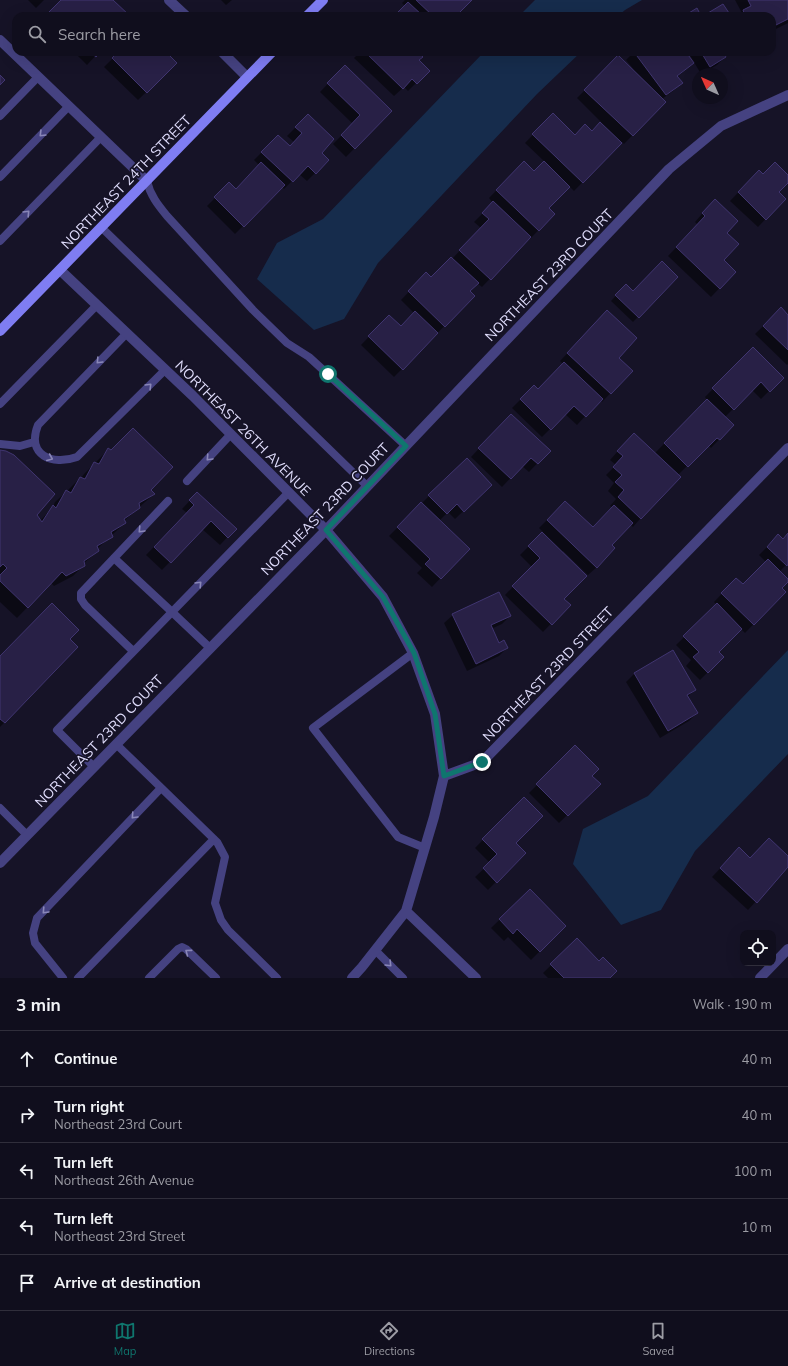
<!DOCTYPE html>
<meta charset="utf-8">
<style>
:root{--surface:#100e1d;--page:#1e1c2a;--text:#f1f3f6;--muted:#9c9ca4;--line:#302e3b;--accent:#0f766e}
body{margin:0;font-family:Mulish,sans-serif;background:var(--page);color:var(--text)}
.controls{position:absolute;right:12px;bottom:12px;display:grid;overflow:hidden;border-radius:8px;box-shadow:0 4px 16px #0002}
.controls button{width:36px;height:36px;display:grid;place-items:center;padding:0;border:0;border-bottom:1px solid var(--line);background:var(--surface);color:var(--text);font:20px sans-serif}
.compass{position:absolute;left:692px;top:68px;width:36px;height:36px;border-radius:50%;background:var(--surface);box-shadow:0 4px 16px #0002;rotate:315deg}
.stop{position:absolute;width:12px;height:12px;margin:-9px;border:3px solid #0f766e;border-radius:50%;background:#fff}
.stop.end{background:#0f766e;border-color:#fff;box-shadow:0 1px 4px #0008}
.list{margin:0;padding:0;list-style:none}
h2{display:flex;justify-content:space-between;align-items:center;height:52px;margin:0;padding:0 16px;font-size:17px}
h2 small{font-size:13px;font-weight:400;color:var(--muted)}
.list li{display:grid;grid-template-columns:26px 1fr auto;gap:12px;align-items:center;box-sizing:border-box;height:56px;padding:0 16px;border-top:1px solid var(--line)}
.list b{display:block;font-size:15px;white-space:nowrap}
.list p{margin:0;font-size:13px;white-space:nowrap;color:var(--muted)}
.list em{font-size:13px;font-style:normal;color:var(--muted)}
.icon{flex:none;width:22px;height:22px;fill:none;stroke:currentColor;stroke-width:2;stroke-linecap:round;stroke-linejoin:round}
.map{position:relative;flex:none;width:788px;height:978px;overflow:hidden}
.search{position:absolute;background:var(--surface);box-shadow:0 4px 16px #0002;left:12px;right:12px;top:12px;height:44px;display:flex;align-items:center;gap:10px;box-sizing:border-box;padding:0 14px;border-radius:12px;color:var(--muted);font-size:15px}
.sheet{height:332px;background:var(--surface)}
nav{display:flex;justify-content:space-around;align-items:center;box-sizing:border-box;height:56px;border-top:1px solid var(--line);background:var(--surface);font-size:11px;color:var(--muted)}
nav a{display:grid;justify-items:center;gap:2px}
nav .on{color:var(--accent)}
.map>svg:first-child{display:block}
.water{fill:#162c4c}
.shadow{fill:#0007}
.building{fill:#282046;stroke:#403570}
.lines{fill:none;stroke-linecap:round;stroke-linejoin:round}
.lane{stroke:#454281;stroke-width:8}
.street{stroke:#454281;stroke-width:10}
.secondary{stroke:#7f7df2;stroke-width:10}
.oneway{stroke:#8a87b8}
.route{stroke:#0f766e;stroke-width:5}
.labels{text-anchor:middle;stroke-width:3.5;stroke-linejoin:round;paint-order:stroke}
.street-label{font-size:14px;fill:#dfdcfb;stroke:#161327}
</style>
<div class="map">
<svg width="788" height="978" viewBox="0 0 788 978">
<rect width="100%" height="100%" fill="#161327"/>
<path class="water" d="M535,0H642L625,10L618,16H519Z
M484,52H581L537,94L378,263L344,319L314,330L257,279L277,243L323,219Z
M788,650V754L695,851L661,910L621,925L573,864L583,829L648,796Z"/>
<path class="shadow" d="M28,0H44L36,8Z
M62,0H112L129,16H47Z
M221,0H232L226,5Z
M405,0H470L455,16H395L405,6L402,3Z
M735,0H788V23L772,31V16H739L742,13Z
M74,52H99L87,65Z
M119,52H165L176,63L138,100L104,67Z
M360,52H417L418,60L428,71L408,91L404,87L394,96L354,58Z
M634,52H652L655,55L659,52H685L693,63L677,77L681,83L673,91L662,99L665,102L624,144L622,142L574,191L569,186L547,208L554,214L530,239L529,238L482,287L477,283L469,291L474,296L394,377L361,345L389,316L400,327L414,313L401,300L426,274L431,278L452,259L481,228L474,222L493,203L489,198L524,162L534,172L545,162L525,143L553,114L575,136L592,132L601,122L577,98L618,57L634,70L626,60Z
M688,52H725L723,53L725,57L717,65L701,74Z
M345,66L391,111L346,157L333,144L353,124L320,92Z
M308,115L320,153L328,160L307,181L299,174L284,189L282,187L235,234L207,206L229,184L236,190L260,166L254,160L278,136L289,147L294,142L287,136Z
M759,171L763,175L788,176V181L778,192L785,199L758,227L730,201Z
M707,208L726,233L723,260L735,272L711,297L668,256L698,225L695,222Z
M677,277L633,322L611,301L626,285L633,292Z
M781,309L788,316V364L787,365L755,334Z
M599,320L617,358L632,371L602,402L600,400L577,425L565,414L542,437L512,408L534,386L538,390L563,364L560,361Z
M753,348L782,378L761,399L752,390L725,417L733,425L711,448L708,445L678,475L633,527L630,524L610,545L597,567L588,575L563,551L562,553L563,599L569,605L543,632L505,595L532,567L520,555L543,532L539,528L565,502L592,528L612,507L610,506L616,499L608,491L614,483L606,475L616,465L610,460L626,442L655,453L707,400L705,397Z
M503,423L549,451L529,472L522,466L502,487L471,457Z
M108,450L154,494L124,521L125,523L97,549L98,551L83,564L84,565L73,576L54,586L51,583L17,618L0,602V451L40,521L53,507L55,502L66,492H67L69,489L80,478H81L84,474Z
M197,493L235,529L220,545L202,529L162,570L146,555L187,513L182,509Z
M482,493L455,519L448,512L439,521L468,549L432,587L417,573L422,568L389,536L429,496Z
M788,534V563L779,572L780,588L785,592L745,633L741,629L717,652L723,657L700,680L686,666L691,660L676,645L717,605L714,602L736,579L743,585L766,562L759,555L770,544L782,540Z
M453,615L510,616L502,624L491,629L499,644L507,648L499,656L467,671L444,623Z
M69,639L77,647L0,727V657Z
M635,673L695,690L687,697L697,713L689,721L660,738L626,682Z
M575,747L591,776L599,784L559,823L529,793Z
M524,798L514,843L524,853L488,890L475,877L490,863L475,848Z
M731,857L750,859L788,857V866L748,910L712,877Z
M530,890L565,926L531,960L508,937L504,941L491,928Z
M577,940L599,962L609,978H548L543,973Z"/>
<path class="building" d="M61,0H113L130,16H53L49,12Z
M416,0H472L456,16H433Z
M748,0H788V19L772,27V16H745L743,10L751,6Z
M408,2L423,16H394Z
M723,4L731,16H703Z
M697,8L701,16H684Z
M90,52H101L96,57Z
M118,52H166L177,63L147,93L112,58Z
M365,52H418L423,57L419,60L430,71L417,84L412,79L403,89Z
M634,52H654L655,54L657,52H686L694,63L677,76L683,83L666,95Z
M701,52H723L726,57L710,67Z
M618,55L666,102L633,136L584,90Z
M345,65L392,111L355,149L341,135L360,115L327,83Z
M0,75L5,80L0,85Z
M553,113L575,135L585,124L592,131L600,122L622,143L583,183L532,134Z
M308,114L334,139L322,153L329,160L316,174L308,166L293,182L261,152L278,135L290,146L302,133L295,127Z
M524,161L534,171L544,161L570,187L549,208L555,214L539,231L496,190Z
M261,162L285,185L244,227L214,197L229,182L236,189Z
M775,162L788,175V183L779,192L786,199L766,220L738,192L759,170L763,174Z
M715,199L738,221L727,233L739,244L724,260L736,272L720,289L676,247L705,216L702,213Z
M493,201L531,237L491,280L459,250L489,219L482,213Z
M451,257L479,283L470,291L475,296L445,327L408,291L426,272L431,277Z
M662,261L678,277L639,318L615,295L626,284L633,291Z
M781,307L788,315V350L763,326Z
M607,310L637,338L619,358L633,371L611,394L567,353Z
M415,311L438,333L403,370L368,336L389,315L401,326Z
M753,347L784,378L770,392L761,382L734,410L712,388Z
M564,362L603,399L586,417L574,406L551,430L520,399L534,385L538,389Z
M707,399L734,425L720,440L717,438L688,467L664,443Z
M511,414L551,451L538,464L531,458L511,479L478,448Z
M133,428L173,467L151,490L155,494L139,503L140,508L124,519L126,523L111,532L113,537L97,546L99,551L84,561L85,566L66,576L62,572L28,608L0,581V575L7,568L3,564L0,567V450L6,451L14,455L55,494L37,515L42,522L53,505L56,508L66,490L71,493L80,477L85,479L94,462L99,464L108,448L111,450Z
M634,433L681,477L641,519L618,497L624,490L615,482L622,475L613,467L623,456L617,451Z
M467,458L492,485L464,512L457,504L447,514L428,495Z
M197,492L237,529L228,538L211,521L171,563L154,547L194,505L189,500Z
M565,501L593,527L614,505L633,523L612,545L615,548L597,568L547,520Z
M421,502L470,549L441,579L425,564L430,559L397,527Z
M542,532L587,576L564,599L571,605L552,625L512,586L540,558L528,546Z
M788,533V564L787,566L767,547L778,534L783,539Z
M768,559L788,579V582L782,588L786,592L754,625L721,593L736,578L743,584Z
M499,592L511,616L491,625L499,643L504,640L508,648L476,664L452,614Z
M52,603L79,630L70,639L78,647L5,723L0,719V656Z
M717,603L742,629L719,652L724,657L708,673L693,657L699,652L683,636Z
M673,650L696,690L687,695L698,713L668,731L634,673Z
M575,745L599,769L592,776L601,784L568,816L536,784Z
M524,797L543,816L516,843L526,853L497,883L483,868L497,854L482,839Z
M769,838L788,856V867L757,903L720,868L739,847L750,858Z
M530,889L566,926L540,952L517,929L513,934L499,919Z
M577,938L599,961L603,957L617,971L610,978H564L550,964Z"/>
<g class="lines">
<path class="lane" d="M0,116L38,77
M0,177L69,106
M147,181C150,195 158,205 167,216L253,310L287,343L309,357L406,446
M101,227L367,486
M0,241L101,137
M127,333L38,425C26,455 52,466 77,457L165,370
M0,404L97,305
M0,444L20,446L34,442
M187,481L231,434
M114,558L172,612L289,492
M133,651L85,605L81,599V593L168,501
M413,653L313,728L398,837L425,848
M116,744L217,842L225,857L215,903L221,920L228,930L277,978
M94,767L57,730L172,612L210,648
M0,808L27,835
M375,950L403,978
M63,978L35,943L33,933L37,918L161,788
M78,978L214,839
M149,978L178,949L182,947L186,949L216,978"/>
<path class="street" d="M169,0L186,16
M0,40L147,181
M222,52L247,77
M60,270L193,396L326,530L383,597L413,653L435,714L444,776L434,817L406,911L362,967L352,978
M444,776L482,762L788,448
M0,863L326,530L669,169L721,126L788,95
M406,911L476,978
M760,978L788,949"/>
<path class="secondary" d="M307,16L323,0
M0,331L272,52"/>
</g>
<defs><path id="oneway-chevron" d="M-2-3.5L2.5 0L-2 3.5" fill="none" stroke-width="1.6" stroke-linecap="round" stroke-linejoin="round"/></defs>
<g class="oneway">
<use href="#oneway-chevron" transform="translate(42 134) rotate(135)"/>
<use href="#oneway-chevron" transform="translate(27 213) rotate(-46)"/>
<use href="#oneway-chevron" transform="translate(99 361) rotate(134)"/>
<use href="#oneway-chevron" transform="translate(149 386) rotate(-45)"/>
<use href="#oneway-chevron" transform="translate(50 458) rotate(23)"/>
<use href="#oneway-chevron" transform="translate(209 458) rotate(133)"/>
<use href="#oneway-chevron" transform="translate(141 530) rotate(133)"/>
<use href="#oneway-chevron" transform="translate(199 584) rotate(-46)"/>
<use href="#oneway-chevron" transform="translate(134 816) rotate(133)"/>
<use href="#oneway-chevron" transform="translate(45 911) rotate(133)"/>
<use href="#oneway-chevron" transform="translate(188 952) rotate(-143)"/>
<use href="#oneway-chevron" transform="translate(389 964) rotate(45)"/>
</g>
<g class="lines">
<path class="route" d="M328,374L406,446L326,530L383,597L414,653L435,714L444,776L482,762"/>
</g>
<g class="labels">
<g class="street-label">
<text transform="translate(126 182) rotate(-46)" y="5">NORTHEAST 24TH STREET</text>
<text transform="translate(549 275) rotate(-46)" y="5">NORTHEAST 23RD COURT</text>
<text transform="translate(243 428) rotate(45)" y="5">NORTHEAST 26TH AVENUE</text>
<text transform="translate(325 509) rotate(-46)" y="5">NORTHEAST 23RD COURT</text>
<text transform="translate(548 674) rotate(-46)" y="5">NORTHEAST 23RD STREET</text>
<text transform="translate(99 741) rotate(-46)" y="5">NORTHEAST 23RD COURT</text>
</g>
</g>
</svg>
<div class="controls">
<button><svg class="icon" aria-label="locate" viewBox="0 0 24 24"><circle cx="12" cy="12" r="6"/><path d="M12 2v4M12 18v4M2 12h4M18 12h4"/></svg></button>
</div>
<svg class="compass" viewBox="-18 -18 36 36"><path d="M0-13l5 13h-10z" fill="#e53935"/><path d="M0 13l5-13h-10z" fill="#9c9ca4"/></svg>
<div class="stop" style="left:328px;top:374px"></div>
<div class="stop end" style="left:482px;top:762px"></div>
<div class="search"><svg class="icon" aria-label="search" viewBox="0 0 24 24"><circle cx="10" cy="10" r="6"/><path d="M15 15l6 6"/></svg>Search here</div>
</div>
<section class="sheet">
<h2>3 min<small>Walk · 190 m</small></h2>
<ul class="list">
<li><svg class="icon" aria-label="ahead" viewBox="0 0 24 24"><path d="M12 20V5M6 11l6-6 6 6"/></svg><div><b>Continue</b></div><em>40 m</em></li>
<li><svg class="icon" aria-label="right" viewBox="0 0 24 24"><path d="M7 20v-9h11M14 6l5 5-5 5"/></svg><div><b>Turn right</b><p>Northeast 23rd Court</p></div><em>40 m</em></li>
<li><svg class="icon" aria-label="left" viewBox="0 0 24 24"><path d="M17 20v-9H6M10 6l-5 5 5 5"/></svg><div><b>Turn left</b><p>Northeast 26th Avenue</p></div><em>100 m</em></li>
<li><svg class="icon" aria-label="left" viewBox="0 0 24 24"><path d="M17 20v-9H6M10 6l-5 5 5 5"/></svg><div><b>Turn left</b><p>Northeast 23rd Street</p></div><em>10 m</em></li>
<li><svg class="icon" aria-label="arrive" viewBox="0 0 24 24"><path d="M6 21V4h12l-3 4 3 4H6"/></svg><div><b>Arrive at destination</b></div></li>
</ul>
</section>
<nav>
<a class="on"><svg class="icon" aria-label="map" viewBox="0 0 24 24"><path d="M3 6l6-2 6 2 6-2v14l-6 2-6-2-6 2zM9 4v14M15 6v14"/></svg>Map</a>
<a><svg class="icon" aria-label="directions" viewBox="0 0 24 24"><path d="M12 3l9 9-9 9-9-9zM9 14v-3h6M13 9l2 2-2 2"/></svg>Directions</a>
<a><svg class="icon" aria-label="saved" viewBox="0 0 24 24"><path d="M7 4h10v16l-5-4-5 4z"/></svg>Saved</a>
</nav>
